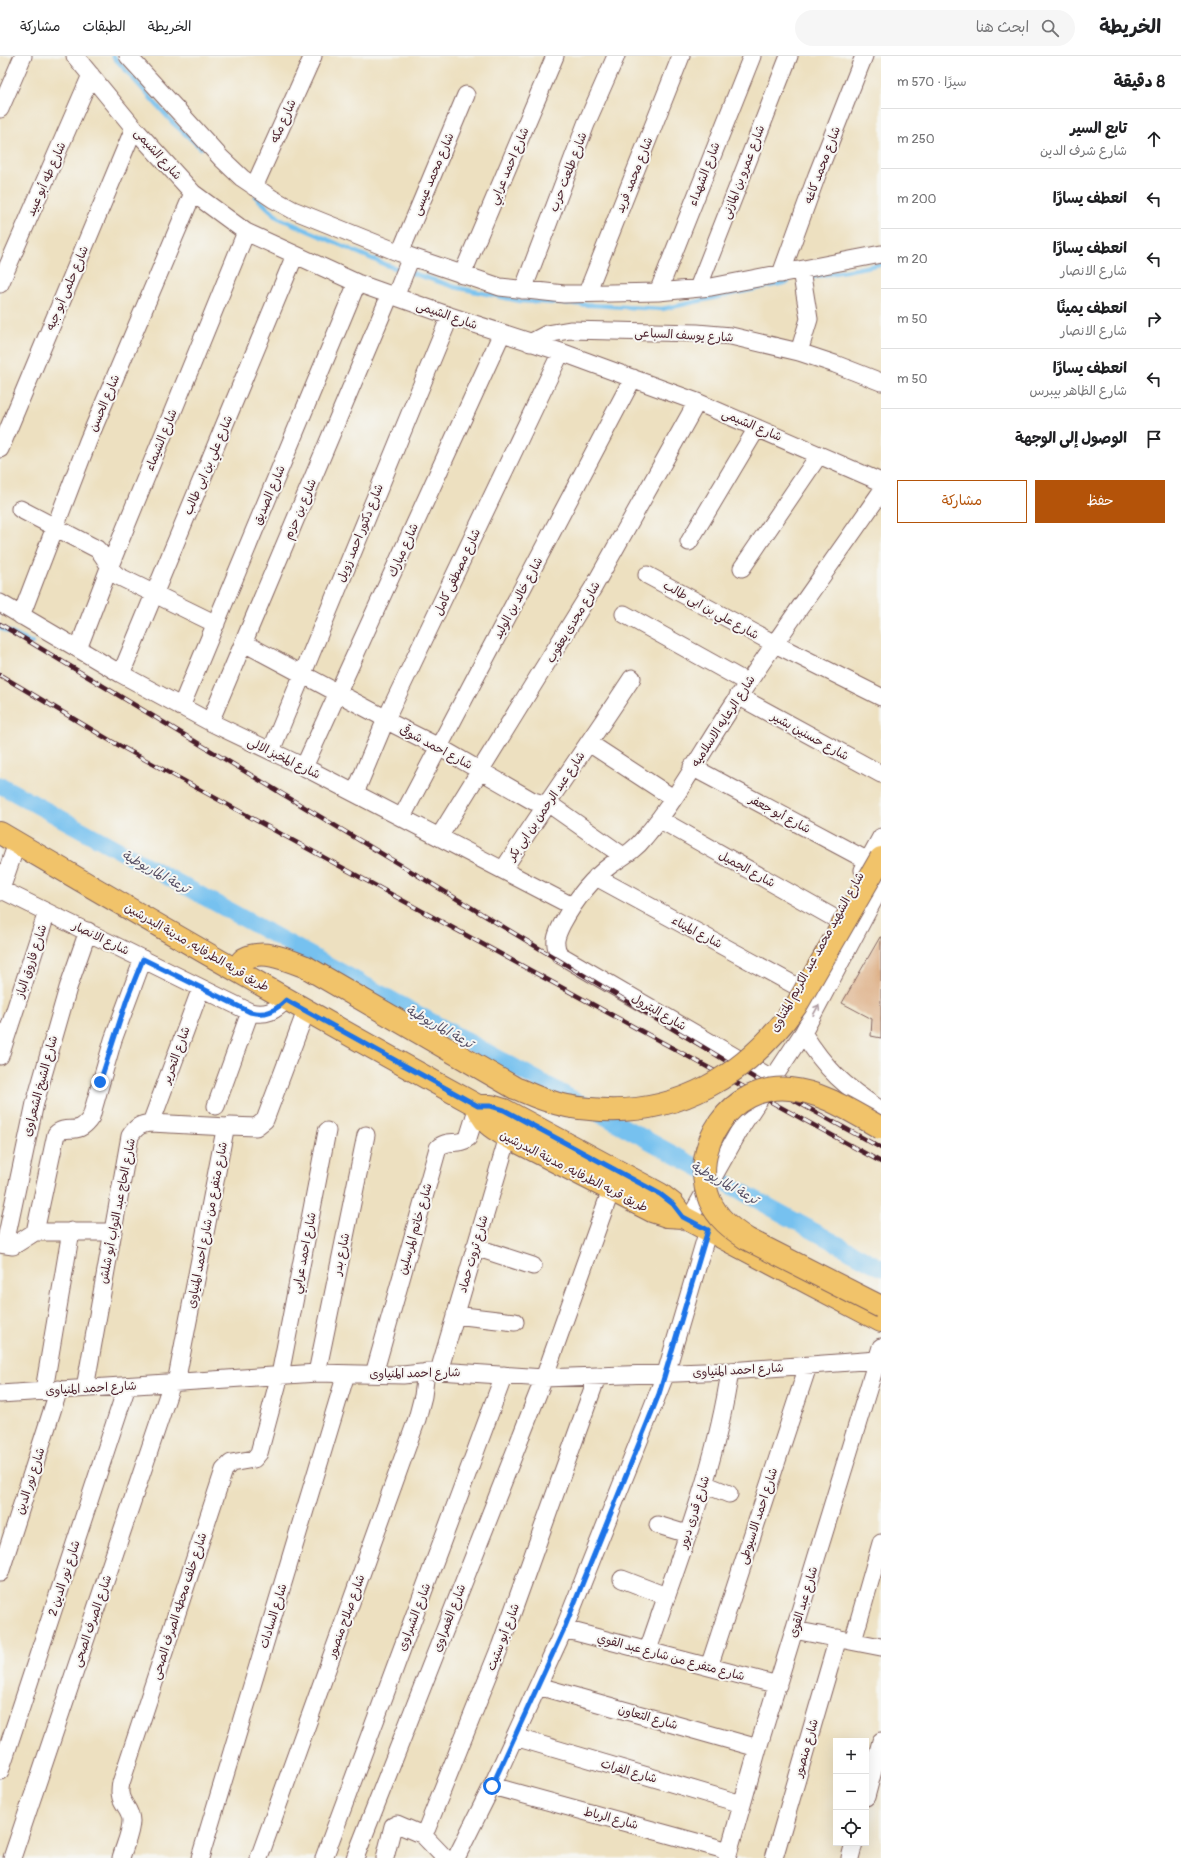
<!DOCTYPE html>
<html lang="ar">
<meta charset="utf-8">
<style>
:root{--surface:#fff;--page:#f6f6f6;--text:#202124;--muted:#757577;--line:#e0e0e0;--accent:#b45309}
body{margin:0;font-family:Pangolin,"Playpen Sans Arabic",sans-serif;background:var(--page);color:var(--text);direction:rtl}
.controls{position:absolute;right:12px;bottom:12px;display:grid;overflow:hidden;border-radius:0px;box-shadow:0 4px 16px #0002}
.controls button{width:36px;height:36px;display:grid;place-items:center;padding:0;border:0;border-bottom:1px solid var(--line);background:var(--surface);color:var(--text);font:20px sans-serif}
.stop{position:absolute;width:12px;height:12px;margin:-9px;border:3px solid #1a73e8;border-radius:50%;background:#fff}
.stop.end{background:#1a73e8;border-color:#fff;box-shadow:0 1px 4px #0008}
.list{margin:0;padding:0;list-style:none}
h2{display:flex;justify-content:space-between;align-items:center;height:52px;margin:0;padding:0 16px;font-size:17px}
h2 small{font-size:13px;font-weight:400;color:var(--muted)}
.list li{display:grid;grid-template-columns:26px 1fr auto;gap:12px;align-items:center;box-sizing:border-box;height:60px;padding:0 16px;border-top:1px solid var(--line)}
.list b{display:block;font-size:15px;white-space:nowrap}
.list p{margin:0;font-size:13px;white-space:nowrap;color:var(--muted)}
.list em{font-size:13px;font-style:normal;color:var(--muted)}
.actions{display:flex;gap:8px;padding:12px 16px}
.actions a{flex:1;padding:9px 0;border:1px solid var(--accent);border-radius:0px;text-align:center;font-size:14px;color:var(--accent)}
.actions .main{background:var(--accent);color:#fff}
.icon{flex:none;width:22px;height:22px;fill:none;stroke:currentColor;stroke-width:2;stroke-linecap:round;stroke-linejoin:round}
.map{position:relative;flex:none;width:881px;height:1802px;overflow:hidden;direction:ltr}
header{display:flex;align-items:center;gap:24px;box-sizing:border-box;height:56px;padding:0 20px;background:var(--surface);border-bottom:1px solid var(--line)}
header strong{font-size:19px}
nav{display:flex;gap:22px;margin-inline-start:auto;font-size:14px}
.search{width:280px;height:36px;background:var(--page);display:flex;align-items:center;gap:10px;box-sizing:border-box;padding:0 14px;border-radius:22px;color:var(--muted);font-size:15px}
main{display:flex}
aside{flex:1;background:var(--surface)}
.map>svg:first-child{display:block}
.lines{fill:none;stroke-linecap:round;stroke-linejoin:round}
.stream{stroke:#76c1ef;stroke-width:4.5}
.canal{stroke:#76c1ef;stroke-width:17}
.building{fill:#dcab80}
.minor-casing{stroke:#83635f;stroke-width:19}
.major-casing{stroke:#83635f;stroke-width:24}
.minor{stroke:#fff;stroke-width:17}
.major{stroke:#f1c36a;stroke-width:22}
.rail-casing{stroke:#4a1f2b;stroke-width:4.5}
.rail{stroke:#f6f6f2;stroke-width:3;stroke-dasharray:9;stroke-linecap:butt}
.major-bridge-casing{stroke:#83635f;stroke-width:24;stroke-linecap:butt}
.major-bridge{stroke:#f1c36a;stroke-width:22}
.oneway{stroke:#ae9aa0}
.route{stroke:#1a73e8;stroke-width:5}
.labels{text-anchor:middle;stroke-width:4;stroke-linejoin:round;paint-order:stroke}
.street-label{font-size:12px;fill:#4a1f2b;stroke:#f6f6f2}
.water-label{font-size:13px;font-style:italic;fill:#575066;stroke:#f6f6f2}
</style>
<header>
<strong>الخريطة</strong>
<div class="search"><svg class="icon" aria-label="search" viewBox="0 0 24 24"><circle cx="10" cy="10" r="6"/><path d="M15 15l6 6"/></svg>ابحث هنا</div>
<nav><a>الخريطة</a><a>الطبقات</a><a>مشاركة</a></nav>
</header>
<main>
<aside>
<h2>8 دقيقة<small>سيرًا · 570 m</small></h2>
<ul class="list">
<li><svg class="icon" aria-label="ahead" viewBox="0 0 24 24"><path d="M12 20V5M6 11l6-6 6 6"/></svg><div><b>تابع السير</b><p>شارع شرف الدين</p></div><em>250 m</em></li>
<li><svg class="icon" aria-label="left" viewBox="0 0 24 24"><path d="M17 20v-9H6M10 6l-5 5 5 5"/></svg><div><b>انعطف يسارًا</b></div><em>200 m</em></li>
<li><svg class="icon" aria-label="left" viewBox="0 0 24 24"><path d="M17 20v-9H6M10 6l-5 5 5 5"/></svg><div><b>انعطف يسارًا</b><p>شارع الانصار</p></div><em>20 m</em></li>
<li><svg class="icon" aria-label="right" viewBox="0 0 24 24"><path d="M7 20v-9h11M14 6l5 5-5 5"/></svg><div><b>انعطف يمينًا</b><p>شارع الانصار</p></div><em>50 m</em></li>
<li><svg class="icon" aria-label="left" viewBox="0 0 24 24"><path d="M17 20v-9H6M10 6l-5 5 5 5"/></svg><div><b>انعطف يسارًا</b><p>شارع الظاهر بيبرس</p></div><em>50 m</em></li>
<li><svg class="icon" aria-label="arrive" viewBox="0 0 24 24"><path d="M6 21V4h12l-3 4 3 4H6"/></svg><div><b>الوصول إلى الوجهة</b></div></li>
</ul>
<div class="actions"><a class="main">حفظ</a><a>مشاركة</a></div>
</aside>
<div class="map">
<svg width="881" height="1802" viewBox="0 0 881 1802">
<rect width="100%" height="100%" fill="#f6f6f2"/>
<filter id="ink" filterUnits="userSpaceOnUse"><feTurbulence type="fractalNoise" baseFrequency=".025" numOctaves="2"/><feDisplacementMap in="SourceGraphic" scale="8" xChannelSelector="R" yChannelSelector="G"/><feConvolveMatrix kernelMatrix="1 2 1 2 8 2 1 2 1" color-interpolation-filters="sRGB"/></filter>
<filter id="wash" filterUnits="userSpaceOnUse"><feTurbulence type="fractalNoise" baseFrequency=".012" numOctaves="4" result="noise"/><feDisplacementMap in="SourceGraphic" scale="16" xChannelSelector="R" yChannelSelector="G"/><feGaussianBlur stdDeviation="0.9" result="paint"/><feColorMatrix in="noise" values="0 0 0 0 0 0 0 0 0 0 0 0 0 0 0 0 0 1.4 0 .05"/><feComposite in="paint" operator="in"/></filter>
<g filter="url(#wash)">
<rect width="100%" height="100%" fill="#ede0c0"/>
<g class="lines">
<path class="stream" d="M113,0L173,67L201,92
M256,141L279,162L386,209L402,214
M409,216L455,231L520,245L662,253L788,226
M813,221L881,208
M0,572L32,587"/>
<path class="canal" d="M0,729L881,1212"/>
</g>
<g id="blocks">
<path class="building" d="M880,881H881V982L871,980L872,963L842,947Z"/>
</g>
</g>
<g filter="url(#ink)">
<use href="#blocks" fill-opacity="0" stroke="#83635f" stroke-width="1"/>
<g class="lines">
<defs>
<path id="minor" d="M75,0L134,72L193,137L246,176L357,227L450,260L561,296L697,346L881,426
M128,0L221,102L242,122L273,143L293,154L400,197L500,231L564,238L658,236L711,231L881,198
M0,53L23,0
M254,131L313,0
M400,197L466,39
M781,218L817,119L864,0
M462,219L555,0
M0,228L91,19
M698,232L789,0
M523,234L586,68L616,0
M658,236L752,0
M587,237L681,0
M395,241L411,201
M530,287L547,278L570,274L697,277L731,280L799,296L835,308L881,326
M799,296L809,263L801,214
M0,393L134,72
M20,453L97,493C106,501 108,513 118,520L216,568
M689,486L757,372
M742,512L819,399
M647,519L775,588L881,641
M0,547L121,618L210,666L304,711L572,850
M624,558L748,627
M21,560L88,385L193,137
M244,587L379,659L393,668L439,691L533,745L552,750L623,800
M78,593L109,512L246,176
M121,618L295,199
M738,640L881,718
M181,651L357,227
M210,666L390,239
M589,687L673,742
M271,695L450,260
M304,711L502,277
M692,711L868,805
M355,737L386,663L561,296
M402,761L633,322
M659,763L836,863
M439,781L593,532L697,346
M503,814C545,749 590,686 632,622
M863,814L881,781
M596,821L798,931
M0,833L250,956C266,960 275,955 286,944
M0,836L17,787
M803,977C826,1014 845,1031 881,1054
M0,1000L47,856
M773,1023L560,899C552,888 557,878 562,868C575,844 590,824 612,808C624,800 636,793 645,781C681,738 707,686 739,640C785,571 834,504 881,436
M216,1050L250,956
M151,1067L201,932
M689,1164L743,1068L803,977L881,830
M35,1176L56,1078C67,1067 78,1082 91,1061L113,984L143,903
M0,1188L13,1190L35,1176H112
M5,1188L35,1047L68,932L88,875
M475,1191L533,1210
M455,1259L515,1266
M439,1315L508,1081
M317,1317L366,1079
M374,1318L438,1092C446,1083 459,1090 468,1082L478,1050
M176,1327L225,1074L230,1070L256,1071L265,1064L306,955
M85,1332L130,1080C136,1071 140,1068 151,1067L227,1071
M44,1334L71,1175
M0,1338L317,1317L403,1319L439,1315L544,1322L730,1315L877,1304
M704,1428L729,1438
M658,1469L687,1478
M0,1517L59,1333
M622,1523L666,1540
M564,1573L778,1629
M794,1574L881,1591
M853,1585L881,1487
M648,1594C679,1502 716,1411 730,1315
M709,1611L808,1310
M538,1630L758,1692
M515,1681L742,1748
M0,1715L127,1330
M492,1730L729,1795
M866,1741L881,1685
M421,1777L445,1802
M12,1802L172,1327
M121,1802C124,1791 131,1777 131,1765C131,1749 116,1748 121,1727L224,1414L231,1407L254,1403L259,1397L280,1319L327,1075
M200,1802L346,1318
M259,1802L417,1363L423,1340L426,1316
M324,1802L504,1319
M355,1802L544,1322L611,1134
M385,1802L393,1770L397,1768L418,1777L425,1775L427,1772L500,1591L597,1321
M456,1802L492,1730L564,1573L666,1317L708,1174
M727,1802L758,1692L881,1291
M774,1802L838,1582
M850,1802L854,1787"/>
<path id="major" d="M0,777C158,870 317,962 478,1050H491L504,1054L660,1138L673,1148L683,1161
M236,913C239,910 241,905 244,903C263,892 288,904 306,911
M478,1050C482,1067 494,1073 508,1081L652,1155L667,1160L683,1161L881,1265"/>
</defs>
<use href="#minor" class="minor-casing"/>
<use href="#major" class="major-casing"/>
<use href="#minor" class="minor"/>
<use href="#major" class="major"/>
<defs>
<path id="rail" d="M0,568L768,1030L881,1092
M0,619L111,685L881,1106"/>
</defs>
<use href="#rail" class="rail-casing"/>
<use href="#rail" class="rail"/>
<defs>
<path id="major-bridge" d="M306,911L515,1032C526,1036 537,1042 549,1045C562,1050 577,1052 590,1053C677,1062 747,1019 796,950L881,802
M881,1072C852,1056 823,1036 790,1033C731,1027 688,1092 710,1145C717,1162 732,1173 747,1183L881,1251"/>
</defs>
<use href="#major-bridge" class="major-bridge-casing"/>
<use href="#major-bridge" class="major-bridge"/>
</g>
<defs><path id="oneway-shaft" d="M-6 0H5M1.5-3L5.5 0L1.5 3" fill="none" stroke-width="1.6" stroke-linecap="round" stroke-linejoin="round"/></defs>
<use class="oneway" href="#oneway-shaft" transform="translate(816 954) rotate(-61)"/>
</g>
<g class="lines" filter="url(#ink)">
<path class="route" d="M100,1026L127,943L143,903L250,956C266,960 275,955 286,944L478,1050H491L504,1054L660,1138L673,1148L683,1161L708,1174L659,1338L564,1573L492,1730"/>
</g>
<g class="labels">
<g class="street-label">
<text transform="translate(283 65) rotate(-66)" y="4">شارع مكه</text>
<text transform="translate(158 98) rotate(48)" y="4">شارع الشيمى</text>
<text transform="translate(822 109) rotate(-69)" y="4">شارع محمد كاغه</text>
<text transform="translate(509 110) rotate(-67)" y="4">شارع احمد عرابي</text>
<text transform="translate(568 116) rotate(-69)" y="4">شارع طلعت حرب</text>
<text transform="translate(743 116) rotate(-69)" y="4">شارع عمرو بن المازنى</text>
<text transform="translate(433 118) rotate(-67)" y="4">شارع محمد عيسى</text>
<text transform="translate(704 118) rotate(-69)" y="4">شارع الشهداء</text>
<text transform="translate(634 119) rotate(-68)" y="4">شارع محمد فريد</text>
<text transform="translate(46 123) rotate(-66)" y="4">شارع طه أبو عبيد</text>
<text transform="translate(67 232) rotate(-67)" y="4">شارع حلمى أبو جبه</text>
<text transform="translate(447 259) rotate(19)" y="4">شارع الشيمى</text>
<text transform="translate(684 279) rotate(3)" y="4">شارع يوسف السباعى</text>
<text transform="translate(104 347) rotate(-67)" y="4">شارع الحسن</text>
<text transform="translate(752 369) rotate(23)" y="4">شارع الشيمى</text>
<text transform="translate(161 384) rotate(-68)" y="4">شارع الشيماء</text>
<text transform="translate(208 409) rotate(-67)" y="4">شارع علي بن ابى طالب</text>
<text transform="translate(269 439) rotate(-67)" y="4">شارع الصديق</text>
<text transform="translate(300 453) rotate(-67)" y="4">شارع بن حزم</text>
<text transform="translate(360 477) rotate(-68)" y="4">شارع دكتور احمد زويل</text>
<text transform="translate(403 494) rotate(-66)" y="4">شارع مبارك</text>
<text transform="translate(457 516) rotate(-65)" y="4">شارع مصطفى كامل</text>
<text transform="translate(518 542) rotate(-62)" y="4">شارع خالد بن الوليد</text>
<text transform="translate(711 554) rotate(29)" y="4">شارع علي بن ابى طالب</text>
<text transform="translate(573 566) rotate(-59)" y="4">شارع مجدى يعقوب</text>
<text transform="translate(723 665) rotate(-57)" y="4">شارع الرعايه الاسلاميه</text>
<text transform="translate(810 680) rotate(29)" y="4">شارع حسنين بشير</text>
<text transform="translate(436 691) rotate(28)" y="4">شارع احمد شوقى</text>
<text transform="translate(284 702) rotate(26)" y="4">شارع المخبز الالى</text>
<text transform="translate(546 750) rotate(-56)" y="4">شارع عبد الرحمن بن ابى بكر</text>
<text transform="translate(780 758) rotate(28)" y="4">شارع أبو جعفر</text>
<text transform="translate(747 813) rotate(29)" y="4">شارع الجميل</text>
<text transform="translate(697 876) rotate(28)" y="4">شارع الميناء</text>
<text transform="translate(101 882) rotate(26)" y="4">شارع الانصار</text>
<text transform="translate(197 891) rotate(30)" y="4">طريق قريه الطرفايه, مدينة البدرشين</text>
<text transform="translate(817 896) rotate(-61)" y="4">شارع الشهيد محمد عبد الكريم المتناوى</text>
<text transform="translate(31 905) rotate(-72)" y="4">شارع فاروق الباز</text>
<text transform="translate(659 956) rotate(30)" y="4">شارع البترول</text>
<text transform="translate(176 999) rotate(-70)" y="4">شارع التحرير</text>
<text transform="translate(40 1030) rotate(-75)" y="4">شارع الشيخ الشعراوى</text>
<text transform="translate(574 1115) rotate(27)" y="4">طريق قريه الطرفايه, مدينة البدرشين</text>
<text transform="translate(117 1155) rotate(-79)" y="4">شارع الحاج عبد التواب أبو شلش</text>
<text transform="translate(207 1169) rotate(-79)" y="4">شارع متفرع من شارع احمد المنياوى</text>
<text transform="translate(415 1173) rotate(-74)" y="4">شارع خاتم المرسلين</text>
<text transform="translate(304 1197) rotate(-79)" y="4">شارع احمد عرابي</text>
<text transform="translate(341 1198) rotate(-78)" y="4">شارع بدر</text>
<text transform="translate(473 1198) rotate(-74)" y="4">شارع ثروت حماد</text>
<text transform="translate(738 1314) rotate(-3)" y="4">شارع احمد المنياوى</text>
<text transform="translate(415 1317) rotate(-1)" y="4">شارع احمد المنياوى</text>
<text transform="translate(91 1332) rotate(-3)" y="4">شارع احمد المنياوى</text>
<text transform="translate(30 1425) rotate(-72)" y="4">شارع نور الدين</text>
<text transform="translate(694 1456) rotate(-72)" y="4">شارع قدرى دبور</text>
<text transform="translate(758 1460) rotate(-72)" y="4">شارع احمد الاسيوطى</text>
<text transform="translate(64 1522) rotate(-72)" y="4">شارع نور الدين 2</text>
<text transform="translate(803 1546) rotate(-73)" y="4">شارع عبد القوى</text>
<text transform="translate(179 1550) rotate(-72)" y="4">شارع خلف محطه الصرف الصحى</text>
<text transform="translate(273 1560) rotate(-73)" y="4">شارع السادات</text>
<text transform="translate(346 1560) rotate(-70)" y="4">شارع صلاح منصور</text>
<text transform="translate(414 1561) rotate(-69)" y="4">شارع الشبراوى</text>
<text transform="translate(449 1562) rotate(-69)" y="4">شارع الغمراوى</text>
<text transform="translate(92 1565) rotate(-71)" y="4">شارع الصرف الصحى</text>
<text transform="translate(503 1581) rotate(-69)" y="4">شارع أبو ستيت</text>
<text transform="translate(671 1601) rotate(15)" y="4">شارع متفرع من شارع عبد القوي</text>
<text transform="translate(648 1661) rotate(16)" y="4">شارع التعاون</text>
<text transform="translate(806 1692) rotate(-74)" y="4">شارع منصور</text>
<text transform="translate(629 1715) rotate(16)" y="4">شارع الفرات</text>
<text transform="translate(611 1762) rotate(15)" y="4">شارع الرباط</text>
</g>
<g class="water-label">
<text transform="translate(156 815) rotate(29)" y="5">ترعة الماريوطية</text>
<text transform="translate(440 970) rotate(29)" y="5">ترعة الماريوطية</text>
<text transform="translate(725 1126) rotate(29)" y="5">ترعة الماريوطية</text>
</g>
</g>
</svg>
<div class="controls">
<button>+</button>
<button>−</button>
<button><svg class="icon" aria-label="locate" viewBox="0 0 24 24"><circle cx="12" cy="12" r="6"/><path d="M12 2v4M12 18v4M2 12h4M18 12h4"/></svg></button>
</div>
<div class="stop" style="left:492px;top:1730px"></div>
<div class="stop end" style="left:100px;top:1026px"></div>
</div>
</main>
